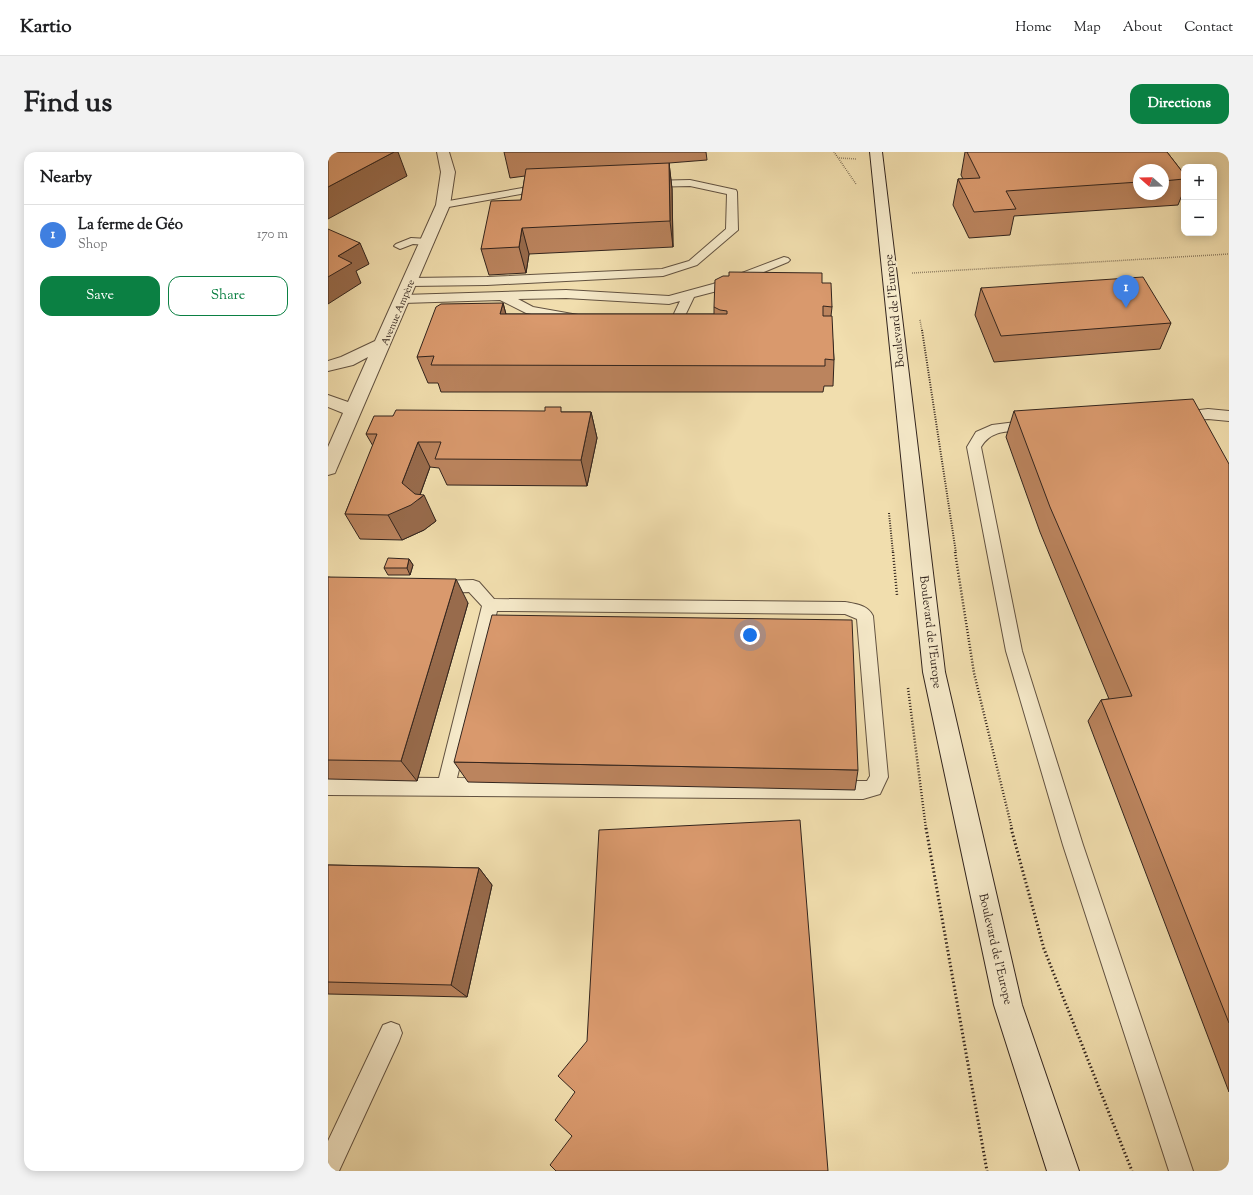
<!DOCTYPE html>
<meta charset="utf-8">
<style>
:root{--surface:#fff;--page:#f2f2f2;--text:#202124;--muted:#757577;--line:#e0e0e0;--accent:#0b8043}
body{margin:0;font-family:"Sorts Mill Goudy",serif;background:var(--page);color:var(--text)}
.controls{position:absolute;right:12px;top:12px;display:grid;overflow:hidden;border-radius:8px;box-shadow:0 2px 10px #0003}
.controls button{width:36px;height:36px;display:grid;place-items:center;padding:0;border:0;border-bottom:1px solid var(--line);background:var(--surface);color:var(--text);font:20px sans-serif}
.compass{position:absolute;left:805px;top:12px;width:36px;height:36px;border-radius:50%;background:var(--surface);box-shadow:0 2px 10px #0003;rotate:290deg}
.you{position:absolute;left:422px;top:483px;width:14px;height:14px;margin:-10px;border:3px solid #fff;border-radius:50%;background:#1a73e8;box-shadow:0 0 0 6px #1a73e833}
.badge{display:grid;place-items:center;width:26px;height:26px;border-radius:50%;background:var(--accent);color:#fff;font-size:13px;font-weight:700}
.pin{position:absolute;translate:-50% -33px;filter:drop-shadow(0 1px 2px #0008)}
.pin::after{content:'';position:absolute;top:21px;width:14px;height:12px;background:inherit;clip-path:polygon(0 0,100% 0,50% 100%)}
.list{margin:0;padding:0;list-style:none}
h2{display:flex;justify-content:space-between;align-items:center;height:52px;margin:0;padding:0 16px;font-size:17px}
h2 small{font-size:13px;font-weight:400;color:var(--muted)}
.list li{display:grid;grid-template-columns:26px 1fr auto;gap:12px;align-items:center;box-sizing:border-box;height:60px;padding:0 16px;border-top:1px solid var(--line)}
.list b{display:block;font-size:15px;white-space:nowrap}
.list p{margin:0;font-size:13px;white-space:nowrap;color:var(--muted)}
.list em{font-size:13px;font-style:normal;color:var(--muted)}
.actions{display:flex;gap:8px;padding:12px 16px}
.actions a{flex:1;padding:9px 0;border:1px solid var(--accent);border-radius:12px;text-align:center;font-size:14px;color:var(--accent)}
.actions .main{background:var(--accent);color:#fff}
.map{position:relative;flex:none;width:901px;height:1019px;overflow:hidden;border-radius:12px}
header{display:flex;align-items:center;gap:24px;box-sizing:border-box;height:56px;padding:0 20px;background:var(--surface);border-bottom:1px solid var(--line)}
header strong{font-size:19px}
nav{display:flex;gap:22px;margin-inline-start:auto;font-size:14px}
.intro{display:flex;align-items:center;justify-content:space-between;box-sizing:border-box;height:96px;padding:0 24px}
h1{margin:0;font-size:28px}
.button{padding:10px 18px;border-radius:12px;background:var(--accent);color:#fff;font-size:14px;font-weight:700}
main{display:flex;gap:24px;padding:0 24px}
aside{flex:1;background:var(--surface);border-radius:12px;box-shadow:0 2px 10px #0003}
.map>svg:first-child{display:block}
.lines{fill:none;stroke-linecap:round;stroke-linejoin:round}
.service-casing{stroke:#625241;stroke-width:2}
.minor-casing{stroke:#625241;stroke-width:2}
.secondary-casing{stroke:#32241d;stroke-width:2}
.path-far3{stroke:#32241d;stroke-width:1.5;stroke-dasharray:0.5 1.5;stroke-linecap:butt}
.path-far2{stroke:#32241d;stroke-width:2;stroke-dasharray:1 1.5;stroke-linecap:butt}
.path-far1{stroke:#32241d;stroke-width:2.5;stroke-dasharray:1 2;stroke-linecap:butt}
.path{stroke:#32241d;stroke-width:3;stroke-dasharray:1.5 2.5;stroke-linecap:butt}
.service{fill:#f6eaca;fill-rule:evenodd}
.minor{fill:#f6eaca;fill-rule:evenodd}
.secondary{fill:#f6eaca;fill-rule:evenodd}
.wall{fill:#bb845e;stroke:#32241d;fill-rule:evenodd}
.shaded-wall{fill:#986b4c;stroke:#32241d}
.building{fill:#d9996d;stroke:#32241d}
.labels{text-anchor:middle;stroke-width:4;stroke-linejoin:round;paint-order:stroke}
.far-street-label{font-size:10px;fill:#32241d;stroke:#f6eaca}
.street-label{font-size:12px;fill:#32241d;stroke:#f6eaca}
</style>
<header>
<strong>Kartio</strong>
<nav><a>Home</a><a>Map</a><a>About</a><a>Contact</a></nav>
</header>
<div class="intro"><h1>Find us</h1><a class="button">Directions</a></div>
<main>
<aside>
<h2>Nearby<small></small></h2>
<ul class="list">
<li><span class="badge" style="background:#3f7fe0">1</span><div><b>La ferme de Géo</b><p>Shop</p></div><em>170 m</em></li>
</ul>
<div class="actions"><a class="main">Save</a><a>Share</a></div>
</aside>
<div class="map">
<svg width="901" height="1019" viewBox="0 0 901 1019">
<rect width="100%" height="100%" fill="#f1deae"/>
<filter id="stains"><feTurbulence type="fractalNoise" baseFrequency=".005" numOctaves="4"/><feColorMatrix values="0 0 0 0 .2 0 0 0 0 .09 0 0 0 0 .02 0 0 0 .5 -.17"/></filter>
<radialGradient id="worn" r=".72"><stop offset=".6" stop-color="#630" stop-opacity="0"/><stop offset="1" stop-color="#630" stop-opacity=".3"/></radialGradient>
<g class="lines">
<defs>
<path id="service" d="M362,28L408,38L409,40L410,78L369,113L335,124L159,133L82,134L76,130L82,126L159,125L334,117L361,109L398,77L399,42L362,34L319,35L314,32L319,29Z
M217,32L221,33L222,35L221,37L115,56L110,53L115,50Z
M83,86L100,87L106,90L100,93L85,92L72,97L66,94L68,92Z
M456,105L460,106L462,108L460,110L393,138L366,145L353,172L334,174L328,170L330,167L344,166L352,149L341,152L238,146L190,147L205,155L250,163L252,166L250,169L246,170L198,161L172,148L75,151L69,147L75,143L238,138L341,144L385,132Z
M880,257L901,259V269L880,267L851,269L846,267L844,264L846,261Z
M705,268L710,270L712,273L710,276C689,282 666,273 653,295L694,499L755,693L865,1019H841L735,693L678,499L639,295L648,280L664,273Z
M145,428L151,430L166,447L517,450C528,452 540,453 545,464L560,625L552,642L535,647L0,643V625L111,626L154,454L141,440L109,441L103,439L101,435L103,431L109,429ZM169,459L517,462L529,467L542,624L539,629H535L129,626Z
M63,870L71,873L74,881L71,889L11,1019H0V989L55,873Z"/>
<path id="minor" d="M109,0H121L127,20L122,53L9,316L7,321L0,323V295L15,261L0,255V243L20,250L40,205L25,213L0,219V209L13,205L47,189L108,53L113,20Z"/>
<path id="secondary" d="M542,0H554L617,520L694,853L751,1019H719L666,853L595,520Z"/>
</defs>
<use href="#service" class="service-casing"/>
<use href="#minor" class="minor-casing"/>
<use href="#secondary" class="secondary-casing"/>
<path class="path-far3" d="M506,0L528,32
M511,6L528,7
M584,121L901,102
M592,168L594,179"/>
<path class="path-far2" d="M594,178L628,401
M561,361L565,401"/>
<path class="path-far1" d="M565,400L569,443
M627,400L646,521L684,677
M580,536L598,677"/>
<path class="path" d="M598,676L659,1019
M683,676L716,797L804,1019"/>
<use href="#service" class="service"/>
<use href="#minor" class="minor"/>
<use href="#secondary" class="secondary"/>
</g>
<path class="wall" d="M176,0H378L379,8L341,11L344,37L345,95L201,102L198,121L161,123L153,97L193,48L197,24L182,26Z
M637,0H839L856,22V38L850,53L686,64L682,83L641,86L625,53L630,27H635L633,23ZM811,18H835V42H811Z
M494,131L504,155L503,164L506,208L505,234H496L495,240H113L110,231H100L89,205L175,151L178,162H386V155Z
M653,136L843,171L832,197L666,210L647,163Z
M686,259L901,312V940L760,569L773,548L781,547L712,380L678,285Z
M235,260H263L269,286L259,334L119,333L111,316L102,315L92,343L108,369L96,378L74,388L32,387L17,362L45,294L38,282L65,264Z
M81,407L85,413L82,423H60L56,416Z
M0,425L140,451L89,629L0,627Z
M126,610L530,618L527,638L140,630Z
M0,713L151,716L164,733L139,845L0,842Z"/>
<path class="shaded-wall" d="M66,0H70L79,24L0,67V35Z
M341,11L344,37L345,95L342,69Z
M194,76L201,102L198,121L191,95Z
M32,91L41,112L28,119L33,131L0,152V125L10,104Z
M175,151L182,178L172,162Z
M263,260L269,286L259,334L253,308Z
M90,290L102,315L90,348L96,343L108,369L96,378L74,388L60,363L74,331Z
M81,407L85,413L82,423L79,416Z
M128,427L140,451L89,629L73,609Z
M151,716L164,733L139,845L123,833Z"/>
<path class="building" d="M0,0H66L0,35Z
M639,0H839L856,22V27L835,29V18H811V30L678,39L688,57L646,60L630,27L652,26Z
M341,11L342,69L194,76L191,95L153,97L163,49L193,48L198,17Z
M0,77L32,91L10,104L24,111L0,125Z
M401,120L494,121V131H503L504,155L495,154V164H504L506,208L497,207V214L103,213L106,204L89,205L108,155L113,152L175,151L172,162H399V159L392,158L386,155L387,128L395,124H401Z
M815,125L843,171L673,184L653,136Z
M865,247L901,312V871L773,548L804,544L722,355L686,259Z
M217,255H233V260H263L253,308L107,307L113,290H90L74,331L87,342L96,343L83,353L60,363L17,362L49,282H38L46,264H65L68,258L217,259Z
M60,406L81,407L79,416H56Z
M0,425L128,427L73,609L0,608Z
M164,463L524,468L530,618L126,610Z
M472,668L500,1019H228L222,1013L244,984L227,968L247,940L230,924L259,889L271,678Z
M0,713L151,716L123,833L0,830Z"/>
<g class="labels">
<g class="far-street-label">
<text transform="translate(69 160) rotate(-67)" y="4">Avenue Ampère</text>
</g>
<g class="street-label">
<text transform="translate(566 159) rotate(-96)" y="4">Boulevard de l'Europe</text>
<text transform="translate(603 480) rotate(83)" y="4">Boulevard de l'Europe</text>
<text transform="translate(668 797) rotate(77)" y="4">Boulevard de l'Europe</text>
</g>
</g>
<rect width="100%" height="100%" filter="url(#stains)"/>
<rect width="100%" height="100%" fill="url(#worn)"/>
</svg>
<div class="controls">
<button>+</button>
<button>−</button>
</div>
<svg class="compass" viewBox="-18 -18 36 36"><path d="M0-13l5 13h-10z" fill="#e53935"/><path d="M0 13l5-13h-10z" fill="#757577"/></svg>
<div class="you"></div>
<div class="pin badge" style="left:798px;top:156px;background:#3f7fe0">1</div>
</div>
</main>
